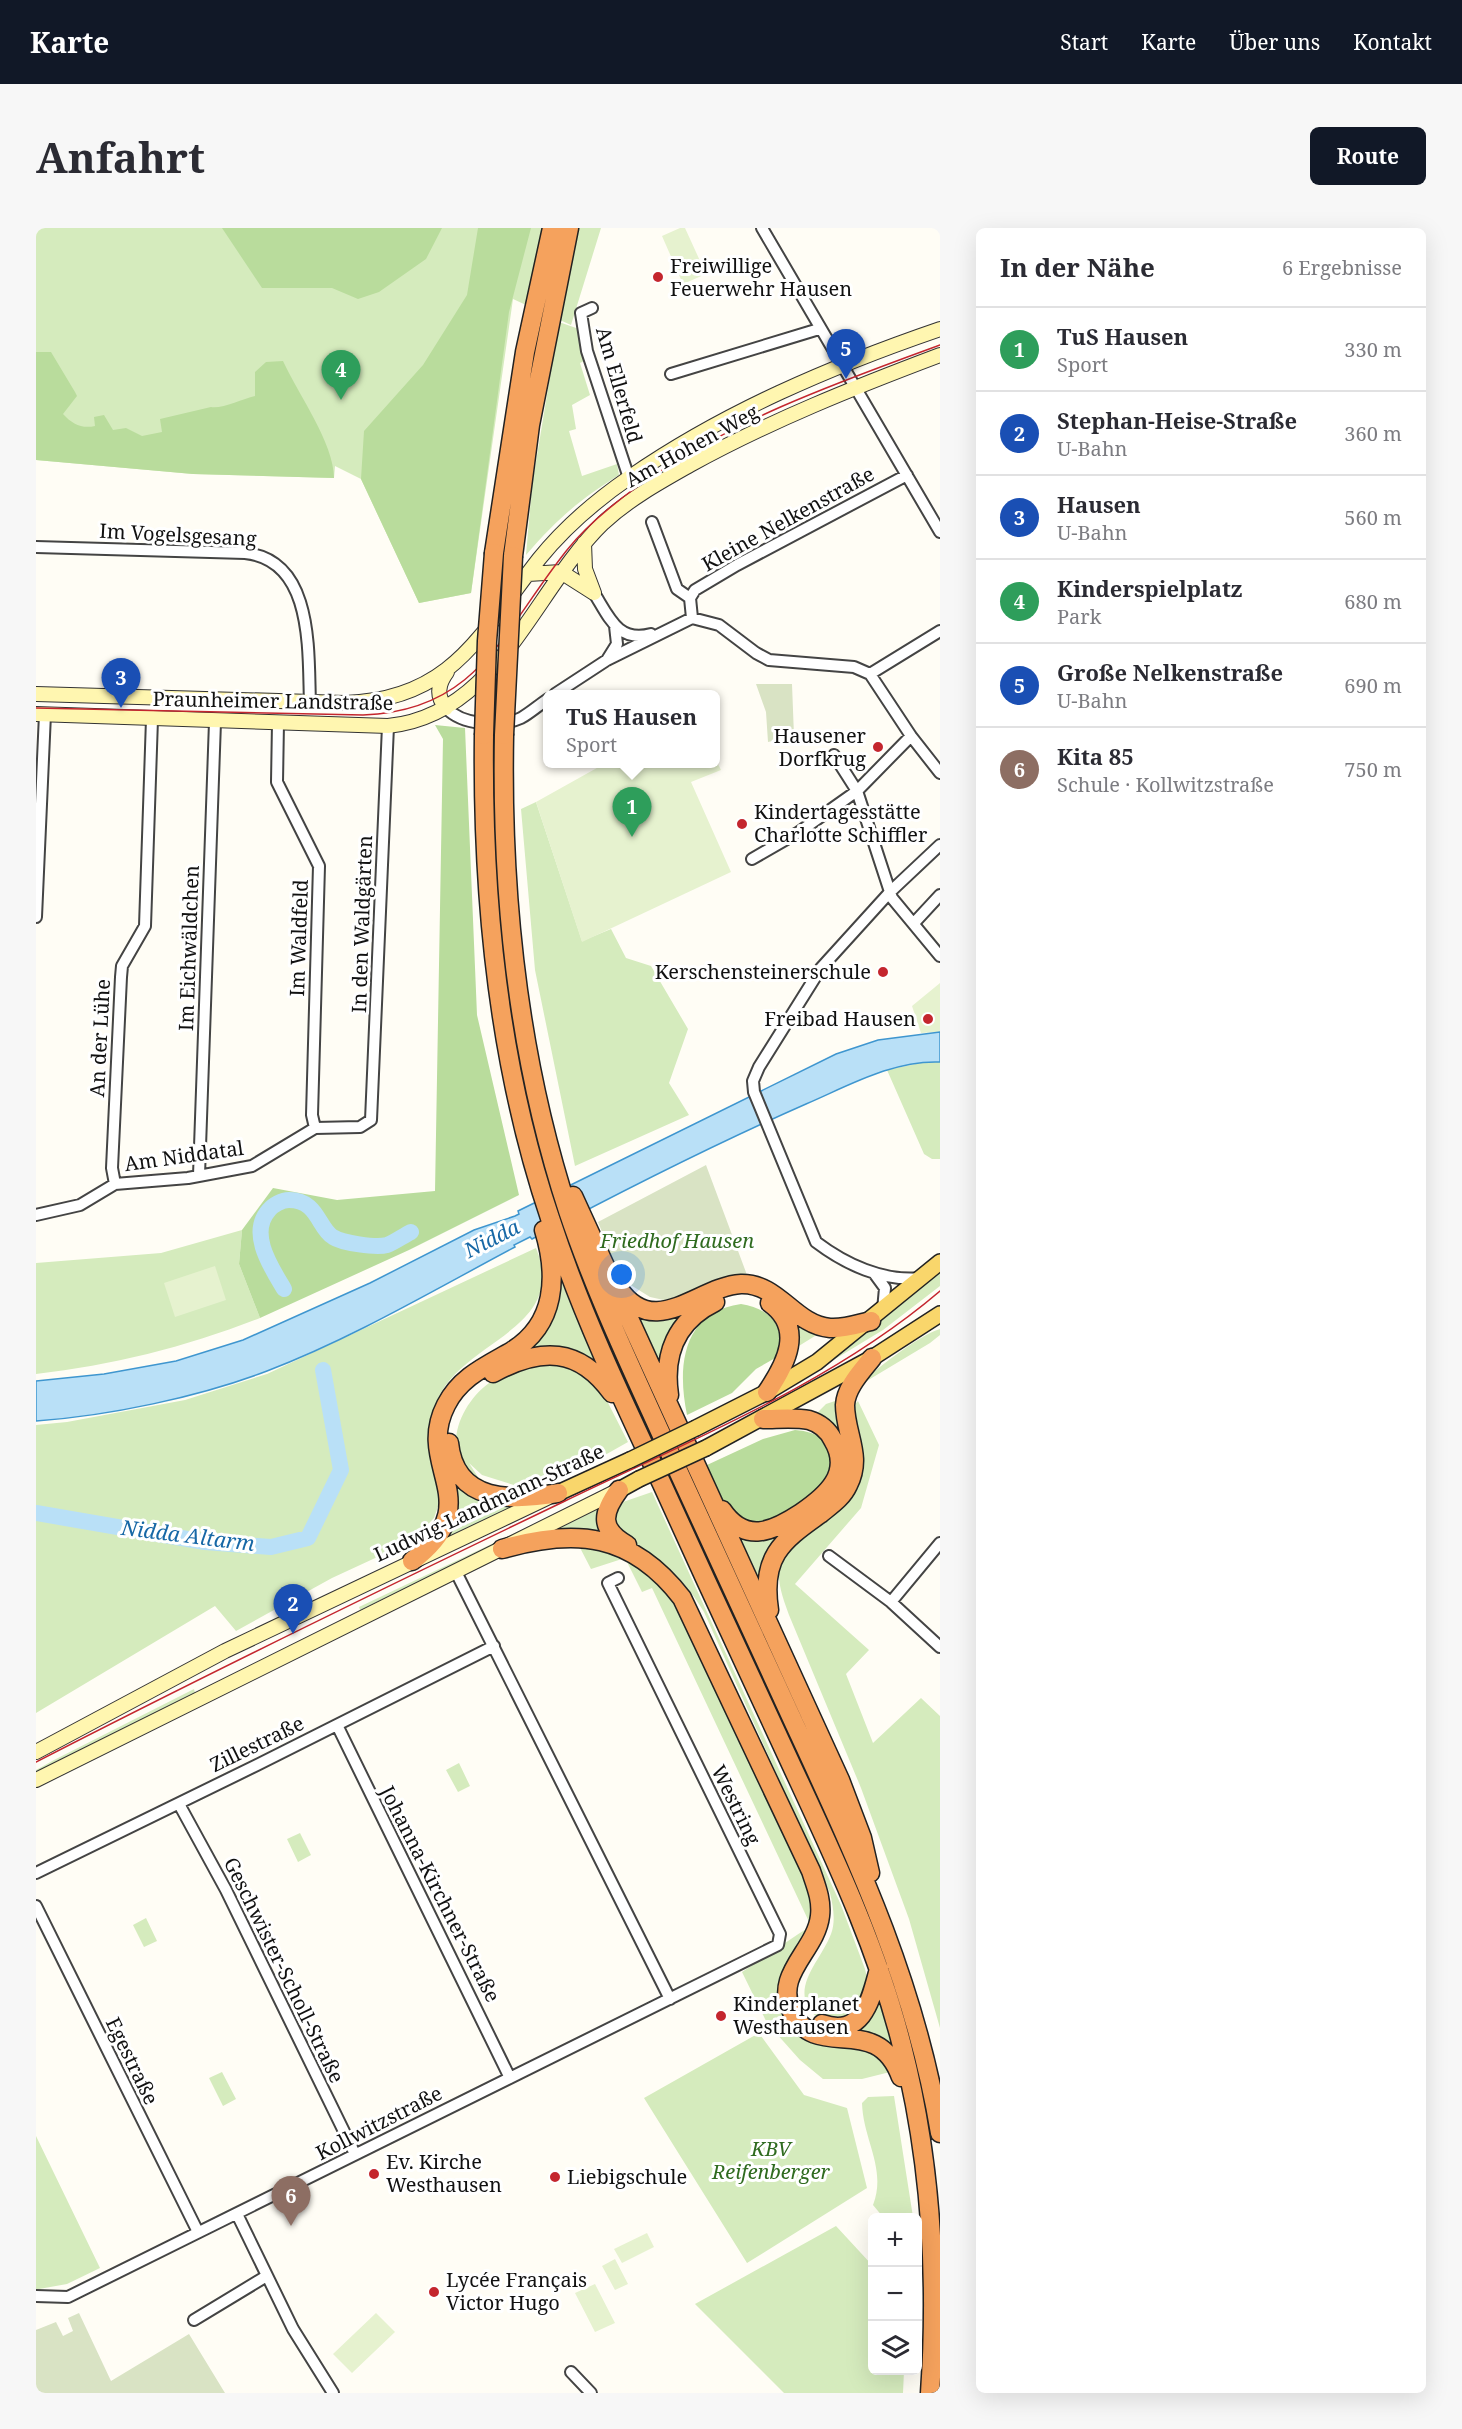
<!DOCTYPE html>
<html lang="de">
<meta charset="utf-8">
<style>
:root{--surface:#fff;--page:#f7f7f7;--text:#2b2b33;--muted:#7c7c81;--line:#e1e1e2;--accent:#111827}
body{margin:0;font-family:"Noto Serif",serif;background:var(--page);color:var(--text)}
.controls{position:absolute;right:18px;bottom:18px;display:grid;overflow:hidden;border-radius:9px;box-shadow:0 6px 24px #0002}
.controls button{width:54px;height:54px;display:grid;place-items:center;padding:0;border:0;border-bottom:2px solid var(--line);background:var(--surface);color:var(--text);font:30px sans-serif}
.you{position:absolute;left:586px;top:1047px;width:21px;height:21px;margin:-15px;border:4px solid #fff;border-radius:50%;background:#1a73e8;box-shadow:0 0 0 9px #1a73e833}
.badge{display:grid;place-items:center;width:39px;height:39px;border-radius:50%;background:var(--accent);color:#fff;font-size:20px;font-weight:700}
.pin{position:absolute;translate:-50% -50px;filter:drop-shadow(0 2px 3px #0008)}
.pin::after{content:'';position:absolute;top:32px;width:21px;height:18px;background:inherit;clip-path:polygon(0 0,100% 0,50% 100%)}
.popup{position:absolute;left:507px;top:462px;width:177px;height:78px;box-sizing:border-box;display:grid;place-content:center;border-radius:9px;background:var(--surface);filter:drop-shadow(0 2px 4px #0005);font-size:20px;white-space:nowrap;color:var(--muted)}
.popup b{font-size:22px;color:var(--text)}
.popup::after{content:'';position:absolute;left:50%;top:100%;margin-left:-12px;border:12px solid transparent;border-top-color:var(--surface)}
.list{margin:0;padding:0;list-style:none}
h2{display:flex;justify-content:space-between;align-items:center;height:78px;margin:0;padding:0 24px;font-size:26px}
h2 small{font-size:20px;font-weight:400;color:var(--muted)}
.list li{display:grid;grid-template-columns:39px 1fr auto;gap:18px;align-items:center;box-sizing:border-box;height:84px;padding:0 24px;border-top:2px solid var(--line)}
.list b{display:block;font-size:22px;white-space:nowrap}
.list p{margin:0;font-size:20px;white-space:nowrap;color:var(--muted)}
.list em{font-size:20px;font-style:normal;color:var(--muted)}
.icon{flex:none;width:33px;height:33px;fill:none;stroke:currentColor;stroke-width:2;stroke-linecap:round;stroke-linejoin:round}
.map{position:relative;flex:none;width:904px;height:2165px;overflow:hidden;border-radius:9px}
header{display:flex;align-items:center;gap:36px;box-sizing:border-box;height:84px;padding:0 30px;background:var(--accent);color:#fff}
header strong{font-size:28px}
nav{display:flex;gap:33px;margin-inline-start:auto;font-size:21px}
.intro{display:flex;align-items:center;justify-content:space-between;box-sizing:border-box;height:144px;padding:0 36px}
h1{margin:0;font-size:42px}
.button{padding:15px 27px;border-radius:9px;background:var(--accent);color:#fff;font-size:21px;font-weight:700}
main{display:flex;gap:36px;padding:0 36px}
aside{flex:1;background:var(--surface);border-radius:9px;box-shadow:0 6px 24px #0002}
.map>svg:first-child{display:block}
.green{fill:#d5ebbd}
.forest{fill:#b9dc9c}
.cemetery{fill:#d9e3c4}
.pitch{fill:#e6f2cf}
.water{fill:#b9e0f7;stroke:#3f96cf;stroke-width:1.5}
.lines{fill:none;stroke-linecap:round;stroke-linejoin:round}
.river{stroke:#b9e0f7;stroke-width:16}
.street-casing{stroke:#444;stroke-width:14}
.secondary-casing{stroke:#333;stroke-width:16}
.primary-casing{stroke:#222;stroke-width:18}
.highway-casing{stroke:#222;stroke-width:21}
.street{stroke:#fff;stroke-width:10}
.secondary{stroke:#fff6b0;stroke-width:14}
.primary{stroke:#f9d66b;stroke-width:15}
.highway{stroke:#f5a25d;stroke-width:18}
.tram{stroke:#c4262e;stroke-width:1.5}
.primary-bridge-casing{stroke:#222;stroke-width:18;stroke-linecap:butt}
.highway-bridge-casing{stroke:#222;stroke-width:21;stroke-linecap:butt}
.primary-bridge{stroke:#f9d66b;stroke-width:15}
.highway-bridge{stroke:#f5a25d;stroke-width:18}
.poi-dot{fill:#c4262e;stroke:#fff;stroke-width:2}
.labels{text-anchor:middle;stroke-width:6;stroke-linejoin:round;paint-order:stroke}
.poi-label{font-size:20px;fill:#111;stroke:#fff;text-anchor:start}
.street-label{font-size:20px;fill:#111;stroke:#fff}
.park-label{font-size:20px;font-style:italic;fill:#2f6b1f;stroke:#fff}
.water-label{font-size:21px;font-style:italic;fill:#1768a6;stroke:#fff}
</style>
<header>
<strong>Karte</strong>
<nav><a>Start</a><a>Karte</a><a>Über uns</a><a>Kontakt</a></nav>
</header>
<div class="intro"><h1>Anfahrt</h1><a class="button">Route</a></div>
<main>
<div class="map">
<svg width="904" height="2165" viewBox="0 0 904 2165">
<rect width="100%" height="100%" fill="#fffdf5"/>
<path class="green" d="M0,0H565L535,97L506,84L494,148L503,83L477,71L435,365L383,375L325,251L299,238L298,250L157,246L0,232Z
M523,94L543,101L550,132L544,135L554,167L536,177L540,201L533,203L546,248L581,236L583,247C543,272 521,291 490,327L496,258Z
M457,507H460L511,939L508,940C473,798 457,654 457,507Z
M500,574L546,713L575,701L590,730L615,738L652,801L633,855L653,887L539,938L499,742L485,581Z
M894,833L904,834V931H896L888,926L851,842Z
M206,1002L203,1036L224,1090C151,1119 77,1137 0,1146V1035L125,1025Z
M500,1020C537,1110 403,1113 396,1193L406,1267L398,1290L376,1313L296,1350L200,1403L179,1378L0,1485V1197L31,1194L149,1172L231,1146Z
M520,1041L562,1141C552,1134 542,1126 529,1124C446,1108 347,1229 454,1271L438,1282L416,1289C426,1250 390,1215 414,1177C452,1114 520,1139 520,1041Z
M904,1043V1058L847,1102L748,1162L846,1092Z
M712,1060L787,1103L758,1121L748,1082L712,1063L677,1070L626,1141L594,1079Z
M904,1101V1107L894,1115L819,1160C836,1144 883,1107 904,1101Z
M514,1134L542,1140L568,1167L592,1214L537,1245L478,1257L446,1247L433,1235L442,1249L462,1261C455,1259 446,1257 440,1253C403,1226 423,1177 453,1155C472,1143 492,1139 514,1134Z
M802,1172L811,1215L787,1279L725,1359L697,1300L775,1284L780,1186L790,1176Z
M822,1173L843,1217L825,1280L759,1356L833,1422L810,1446L837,1515L885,1470L904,1488V1800L873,1691L825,1560L753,1387C748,1373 740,1353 744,1338C754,1299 815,1292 826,1247C831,1224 822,1202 816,1179Z
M616,1264L805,1677L829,1741L833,1758L817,1791L781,1789C750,1763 785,1733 795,1706C800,1693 797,1678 794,1665L668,1384C644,1344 621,1329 581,1307L577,1290L584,1275Z
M572,1273L573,1308L514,1301Z
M489,1274L406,1315L415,1296L450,1283L464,1275Z
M483,1303L484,1305L324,1382L323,1379Z
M541,1314C591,1322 616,1337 648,1377L771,1641C777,1658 784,1673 780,1691C778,1699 773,1703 768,1709C752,1734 735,1760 750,1789C777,1840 831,1794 858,1843L826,1851H787L764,1832L731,1795L706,1744C730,1729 752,1712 775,1698L616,1360L606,1364L589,1330L555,1341Z
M158,1461L159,1465L0,1544V1542L18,1532Z
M423,1535L434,1558L422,1564L410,1542Z
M264,1605L275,1627L262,1634L251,1611Z
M110,1690L121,1713L108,1719L97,1697Z
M840,1773H844L856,1817L852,1818L816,1801Z
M723,1805L768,1867L811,1880L831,1960L711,2035L608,1870Z
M186,1844L200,1871L187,1878L173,1850Z
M858,1868L877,1989H847L837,1977C851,1941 827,1912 826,1875L832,1869Z
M0,1908L64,2040L31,2056L3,2061H0Z
M800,1998L836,2037V2142L868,2143L867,2165H748L659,2076Z"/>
<path class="forest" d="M186,0H406L390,31L343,64L322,71L296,60H226Z
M442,0H495L473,84L435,365L383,375L325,251L328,203L387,137L431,67Z
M0,124H15L39,164L41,168L27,186C36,196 46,201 59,198L58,189L68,187L77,202L90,200L106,208L126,204L124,191L175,179C186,181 206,171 219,168V144L230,134L247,133C262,166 298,215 298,250L157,246L0,232Z
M399,497L429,500L441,787L483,967L373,1022L224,1090L203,1036L206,1002L237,960L301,972L399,963L407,511Z
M705,1076C733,1080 752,1099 741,1129L720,1141L696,1165L651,1187C641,1139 646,1084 705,1076Z
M759,1202C796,1204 808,1233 785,1263C775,1275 728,1302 712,1295C688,1284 680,1260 671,1237L727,1211Z"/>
<path class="cemetery" d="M720,456H756L758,508L732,514L730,484Z
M670,937L711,1047L670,1059L637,1074L614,1069L585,1051L562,994Z
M43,2085L75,2153L153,2106L189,2165H0V2102L20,2094L27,2108L37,2103L32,2090Z"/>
<path class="pitch" d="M644,0H649L670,46L647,56L626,8Z
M680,532L685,542L655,554L695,644L546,714L500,574L568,536H680Z
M904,755V804L885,805L876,778Z
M179,1038L190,1072L139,1089L128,1055Z
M611,2005L618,2019L586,2035L578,2021Z
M579,2031L592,2056L579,2062L566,2038Z
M559,2056L579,2095L559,2104L539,2065Z
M340,2085L359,2104L316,2145L297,2126Z"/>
<path class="water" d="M904,804V834C857,832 812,858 770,876C677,917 586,963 496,1011L494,1009L478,1017L479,1019C398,1062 317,1110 231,1143C163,1169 72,1188 0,1193V1153L68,1146L140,1133L207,1112L334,1055L438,1002L479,988L483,986L482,983L800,826L842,812Z"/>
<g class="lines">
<path class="river" d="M248,1061C235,1039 212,1005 233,982C237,977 246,972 253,972C282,972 282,1000 297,1009C306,1015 340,1020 351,1017C359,1014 367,1008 375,1004
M0,1285L169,1314L235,1319L272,1310L305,1242L287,1142"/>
<defs>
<path id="street" d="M726,0L904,304
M556,80L545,85L551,123L593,250
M635,146L783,101
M616,294L641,361L654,370
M0,319L209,325C278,332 272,423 274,475
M558,365C573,389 582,415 615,406
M656,390L654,370L659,362L701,337L871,247
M571,432L581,416L579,398
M834,446L904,403
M519,466L571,432L656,390L683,397L720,425L733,432L818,439L834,446L875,508L904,545
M410,480C426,497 463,500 485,490C494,485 503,477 512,471
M242,495L241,554L283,638L276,887L279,900
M798,527L821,563L856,670L904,728
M716,631L763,604L821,563L875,508
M0,689L9,486
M878,695L904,667
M163,947L179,494
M79,956L76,940L85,749L86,738L109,698L116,491
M0,987L44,977L79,956L152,950L216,938L279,900L324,899L335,892L352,498
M838,1045L849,1060L847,1082
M885,1050C847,1054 809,1036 780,1014L718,864L717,853L723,839L785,740L854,664L904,617
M793,1328L855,1374L904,1419
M420,1344L634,1771
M855,1374L904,1315
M301,1497L474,1850
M143,1576L190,1662L319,1926
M0,1645L221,1537L458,1418
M0,1678L162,2004
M201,1986L257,2101L297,2165
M0,2068L32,2069L742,1717L744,1706L572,1355L582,1350
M158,2092L229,2049
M535,2144L555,2165"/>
<path id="secondary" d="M548,315L549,341L558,365
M492,346L525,344L558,365
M0,466L309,475C416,472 445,405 503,331C528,300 562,271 594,249C688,184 796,138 904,101
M410,480C400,468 402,456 411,444
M0,486L352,498C462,487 497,363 567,295C593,271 624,254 654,237C734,193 819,159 904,127
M0,1524L189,1423L511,1270
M0,1552L583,1262"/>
<path id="primary" d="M660,1200L731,1164L781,1134L904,1034
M670,1220L836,1130L904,1086
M583,1262L603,1251
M522,1265L594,1232"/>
<path id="highway" d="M458,325L489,124L516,0
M477,328L494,197L533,0
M448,507C446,669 462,836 514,990C544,1082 585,1169 626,1256C668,1349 711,1441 754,1534C797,1627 841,1718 866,1818C895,1932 902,2048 894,2165
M468,507C465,668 482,830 532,983C558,1061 593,1135 627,1210C665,1293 703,1376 742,1460C810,1609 877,1741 904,1905
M537,968L804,1552L826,1610L834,1645
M583,1061C619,1113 663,1058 705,1056C743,1055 758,1097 794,1100C808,1101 822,1096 835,1093
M457,1145C505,1119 543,1119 576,1165
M731,1164C750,1136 769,1100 734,1075
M633,1167C627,1126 640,1093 679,1074
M413,1215C419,1276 478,1273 522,1265
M583,1262C566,1285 563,1301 591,1317
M686,1282C709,1316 736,1304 765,1285C790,1268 817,1245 797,1212C792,1202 783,1195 773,1192C759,1189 742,1191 727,1191
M466,1321C540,1300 596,1305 646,1370L775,1643C780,1658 786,1672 784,1688C780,1723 737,1746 756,1784C781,1835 840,1782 865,1849
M376,1333C454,1274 378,1239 410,1177C424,1149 450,1138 476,1123C520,1096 522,1048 508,1002
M733,1382C725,1330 744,1314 784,1286C795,1277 806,1270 812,1257C827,1228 809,1206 809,1177C810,1159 826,1143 836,1130
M786,1796C828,1810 835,1770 843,1741"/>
</defs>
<use href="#street" class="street-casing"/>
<use href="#secondary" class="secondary-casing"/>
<use href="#primary" class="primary-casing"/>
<use href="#highway" class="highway-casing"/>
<use href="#street" class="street"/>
<use href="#secondary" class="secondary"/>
<use href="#primary" class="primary"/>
<use href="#highway" class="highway"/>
<path class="tram" d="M0,480L327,487C443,483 467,402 531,322C551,297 578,275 605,256C696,192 800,155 904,117
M0,1534C175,1444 352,1358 529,1273C657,1211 795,1156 904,1063"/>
<defs>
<path id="primary-bridge" d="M594,1232L660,1200
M603,1251L670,1220"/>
<path id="highway-bridge" d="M448,507L451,413L458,325
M468,507L477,328"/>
</defs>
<use href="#primary-bridge" class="primary-bridge-casing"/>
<use href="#highway-bridge" class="highway-bridge-casing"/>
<use href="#primary-bridge" class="primary-bridge"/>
<use href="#highway-bridge" class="highway-bridge"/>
</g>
<g class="poi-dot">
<circle cx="622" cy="49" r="6"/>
<circle cx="842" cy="519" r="6"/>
<circle cx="706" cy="596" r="6"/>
<circle cx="847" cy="744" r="6"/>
<circle cx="892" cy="791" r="6"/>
<circle cx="685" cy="1788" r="6"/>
<circle cx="338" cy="1946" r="6"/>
<circle cx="519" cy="1949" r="6"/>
<circle cx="398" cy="2064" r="6"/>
</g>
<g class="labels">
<g class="poi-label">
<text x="634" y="45">Freiwillige<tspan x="634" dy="23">Feuerwehr Hausen</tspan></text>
<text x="830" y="515" text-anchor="end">Hausener<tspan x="830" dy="23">Dorfkrug</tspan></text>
<text x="718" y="591">Kindertagesstätte<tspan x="718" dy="23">Charlotte Schiffler</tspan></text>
<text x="835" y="751" text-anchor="end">Kerschensteinerschule</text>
<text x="880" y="798" text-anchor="end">Freibad Hausen</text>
<text x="697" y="1783">Kinderplanet<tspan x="697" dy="23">Westhausen</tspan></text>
<text x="350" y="1941">Ev. Kirche<tspan x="350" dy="23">Westhausen</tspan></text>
<text x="531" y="1956">Liebigschule</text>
<text x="410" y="2059">Lycée Français<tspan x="410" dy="23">Victor Hugo</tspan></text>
</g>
<g class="street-label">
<text transform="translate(583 157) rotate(74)" y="7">Am Ellerfeld</text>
<text transform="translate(656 218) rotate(-29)" y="7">Am Hohen Weg</text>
<text transform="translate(752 291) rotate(-29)" y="7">Kleine Nelkenstraße</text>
<text transform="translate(142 307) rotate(3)" y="7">Im Vogelsgesang</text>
<text transform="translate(237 473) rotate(1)" y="7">Praunheimer Landstraße</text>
<text transform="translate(326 696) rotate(-88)" y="7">In den Waldgärten</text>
<text transform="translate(263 710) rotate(-88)" y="7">Im Waldfeld</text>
<text transform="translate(153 720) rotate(-88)" y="7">Im Eichwäldchen</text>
<text transform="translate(64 810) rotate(-87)" y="7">An der Lühe</text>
<text transform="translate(148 928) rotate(-8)" y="7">Am Niddatal</text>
<text transform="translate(453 1275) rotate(-25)" y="7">Ludwig-Landmann-Straße</text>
<text transform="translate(221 1516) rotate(-26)" y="7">Zillestraße</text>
<text transform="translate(700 1577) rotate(64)" y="7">Westring</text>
<text transform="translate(404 1666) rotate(63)" y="7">Johanna-Kirchner-Straße</text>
<text transform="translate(248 1742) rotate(64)" y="7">Geschwister-Scholl-Straße</text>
<text transform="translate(96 1833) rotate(64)" y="7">Egestraße</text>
<text transform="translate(343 1895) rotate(-27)" y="7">Kollwitzstraße</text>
</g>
<g class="park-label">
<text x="641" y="1020">Friedhof Hausen</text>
<text x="735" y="1928">KBV<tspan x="735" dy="23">Reifenberger</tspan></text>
</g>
<g class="water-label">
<text transform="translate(456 1011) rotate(-27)" y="7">Nidda</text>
<text transform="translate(152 1308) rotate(7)" y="7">Nidda Altarm</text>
</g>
</g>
</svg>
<div class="controls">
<button>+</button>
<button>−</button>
<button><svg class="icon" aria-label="layers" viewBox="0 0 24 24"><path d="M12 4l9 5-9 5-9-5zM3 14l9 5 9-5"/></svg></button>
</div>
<div class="you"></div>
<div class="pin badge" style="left:596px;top:609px;background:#2e9e5b">1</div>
<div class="popup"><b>TuS Hausen</b>Sport</div>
<div class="pin badge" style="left:257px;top:1406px;background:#1a4fb4">2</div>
<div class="pin badge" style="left:85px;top:480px;background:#1a4fb4">3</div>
<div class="pin badge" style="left:305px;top:172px;background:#2e9e5b">4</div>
<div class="pin badge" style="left:810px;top:151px;background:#1a4fb4">5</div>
<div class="pin badge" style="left:255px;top:1998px;background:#8d6e63">6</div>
</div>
<aside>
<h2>In der Nähe<small>6 Ergebnisse</small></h2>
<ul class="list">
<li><span class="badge" style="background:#2e9e5b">1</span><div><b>TuS Hausen</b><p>Sport</p></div><em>330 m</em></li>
<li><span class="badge" style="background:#1a4fb4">2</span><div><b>Stephan-Heise-Straße</b><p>U-Bahn</p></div><em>360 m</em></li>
<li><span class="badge" style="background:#1a4fb4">3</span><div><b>Hausen</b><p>U-Bahn</p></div><em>560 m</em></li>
<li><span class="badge" style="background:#2e9e5b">4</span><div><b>Kinderspielplatz</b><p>Park</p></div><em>680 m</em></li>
<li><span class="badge" style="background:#1a4fb4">5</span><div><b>Große Nelkenstraße</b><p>U-Bahn</p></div><em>690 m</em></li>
<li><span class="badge" style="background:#8d6e63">6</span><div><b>Kita 85</b><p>Schule · Kollwitzstraße</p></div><em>750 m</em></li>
</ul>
</aside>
</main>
